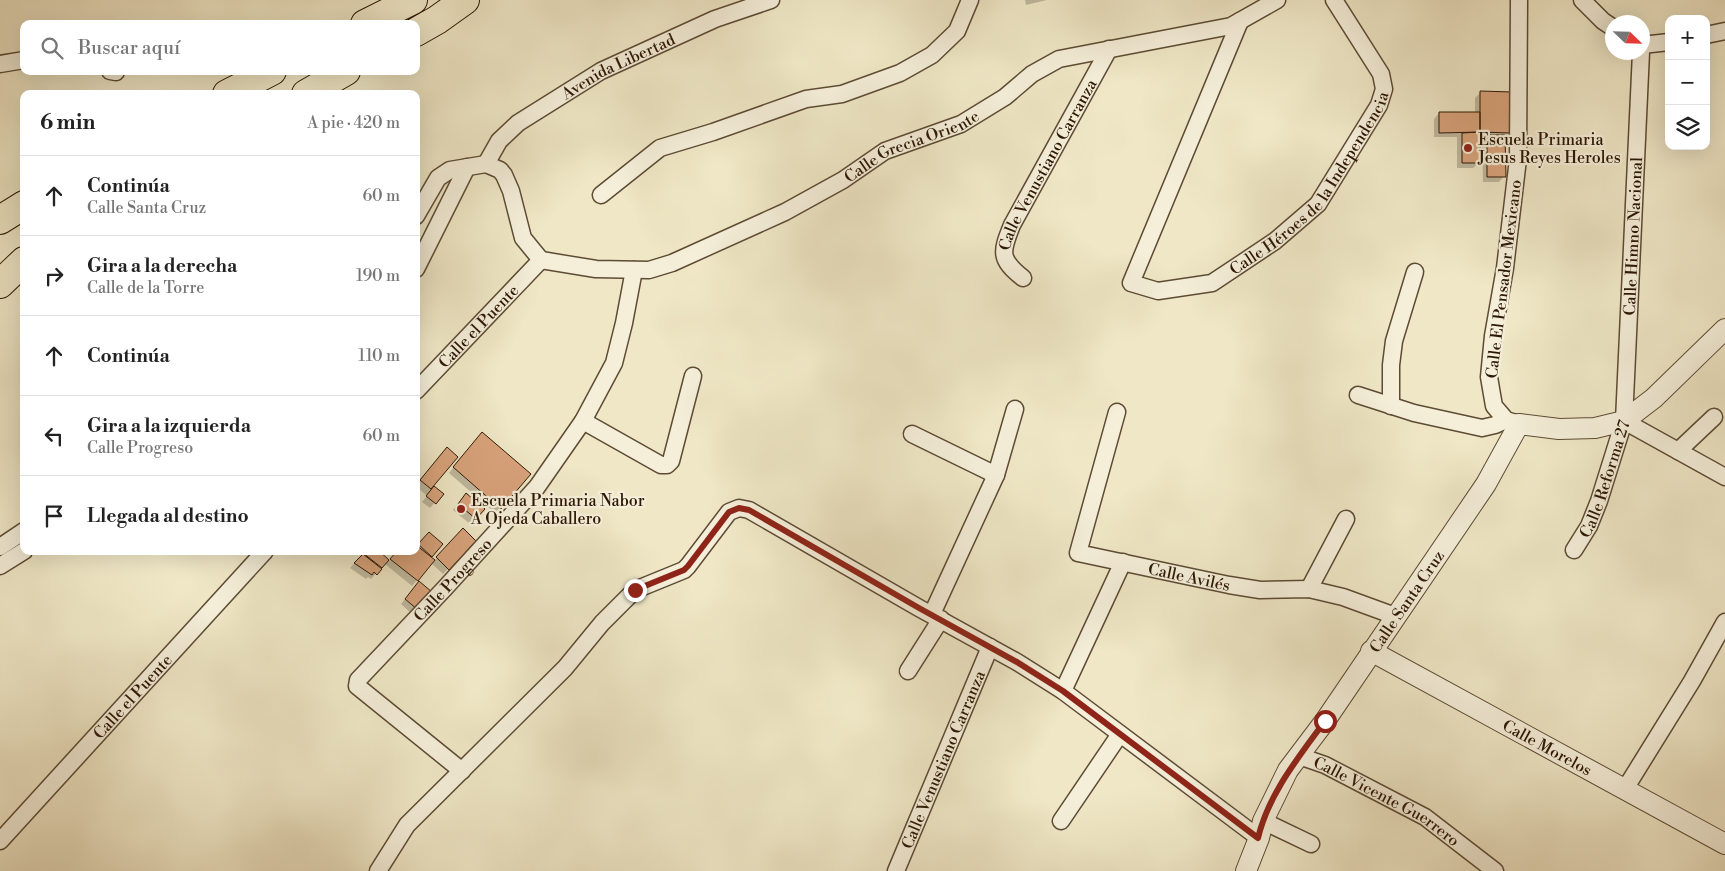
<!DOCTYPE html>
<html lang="es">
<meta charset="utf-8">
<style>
:root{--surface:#fff;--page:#f6f6f6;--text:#222;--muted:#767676;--line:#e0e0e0}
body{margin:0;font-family:"Libre Bodoni",serif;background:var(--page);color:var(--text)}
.controls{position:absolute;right:15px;top:15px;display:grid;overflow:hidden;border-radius:10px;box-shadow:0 5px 20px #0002}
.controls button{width:45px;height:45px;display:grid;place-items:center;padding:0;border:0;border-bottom:1px solid var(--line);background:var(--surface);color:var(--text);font:25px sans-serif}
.compass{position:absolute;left:1605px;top:15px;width:45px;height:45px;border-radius:50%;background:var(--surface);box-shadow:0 5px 20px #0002;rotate:113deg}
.stop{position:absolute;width:15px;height:15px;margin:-11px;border:4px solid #8f2418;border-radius:50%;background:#fff}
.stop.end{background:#8f2418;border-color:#fff;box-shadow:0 1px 5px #0008}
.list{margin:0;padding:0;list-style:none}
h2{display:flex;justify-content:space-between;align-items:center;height:65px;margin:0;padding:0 20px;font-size:21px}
h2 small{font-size:16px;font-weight:400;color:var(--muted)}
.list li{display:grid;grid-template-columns:32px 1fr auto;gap:15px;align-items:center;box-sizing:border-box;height:80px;padding:0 20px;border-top:1px solid var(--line)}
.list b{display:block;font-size:19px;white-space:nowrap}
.list p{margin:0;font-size:16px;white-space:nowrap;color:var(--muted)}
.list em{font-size:16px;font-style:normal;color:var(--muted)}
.icon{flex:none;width:28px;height:28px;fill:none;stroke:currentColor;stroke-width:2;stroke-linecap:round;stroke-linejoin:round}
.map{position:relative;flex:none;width:1725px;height:871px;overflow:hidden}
.search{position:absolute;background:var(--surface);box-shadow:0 5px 20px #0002;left:20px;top:20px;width:400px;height:55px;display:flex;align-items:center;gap:12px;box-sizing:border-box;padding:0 18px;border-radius:10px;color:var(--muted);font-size:19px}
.panel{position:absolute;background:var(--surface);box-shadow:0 5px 20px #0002;left:20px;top:90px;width:400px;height:465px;border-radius:10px}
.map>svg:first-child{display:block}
.shadow{fill:#0003}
.building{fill:#d9a37b;stroke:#2c1704}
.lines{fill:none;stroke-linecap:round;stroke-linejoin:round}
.minor-casing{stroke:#5d4b34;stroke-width:19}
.tertiary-casing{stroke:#5d4b34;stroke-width:22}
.motorway-casing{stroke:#2c1704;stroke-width:30}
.minor{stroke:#f5efda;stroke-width:16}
.tertiary{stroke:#f5efda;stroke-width:20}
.motorway{stroke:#efe7c6;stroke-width:28}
.route{stroke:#8f2418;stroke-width:6}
.poi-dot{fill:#8f2418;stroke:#f5efda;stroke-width:2}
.labels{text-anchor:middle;stroke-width:4.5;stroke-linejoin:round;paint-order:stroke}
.street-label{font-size:16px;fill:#2c1704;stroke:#f5efda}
.poi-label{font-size:16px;fill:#2c1704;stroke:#f5efda;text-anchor:start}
</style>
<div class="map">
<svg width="1725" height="871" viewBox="0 0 1725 871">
<rect width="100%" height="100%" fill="#efe7c6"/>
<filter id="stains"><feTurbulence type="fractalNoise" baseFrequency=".004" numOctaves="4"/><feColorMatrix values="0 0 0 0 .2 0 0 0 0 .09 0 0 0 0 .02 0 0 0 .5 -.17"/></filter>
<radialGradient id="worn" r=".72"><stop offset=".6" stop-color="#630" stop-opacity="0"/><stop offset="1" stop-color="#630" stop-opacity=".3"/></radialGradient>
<path class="shadow" d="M1025,0H1047L1026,5Z
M1481,92L1510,132L1505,137L1504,176L1499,182H1483L1482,142L1487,137H1479V163L1473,168H1457V137H1434V119L1439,113H1475V98Z
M477,439L500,508L495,513L449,473Z
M442,454L432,486L442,494L430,508L422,502L427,496L416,486V484Z
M461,500L483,509L470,524L453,510Z
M463,530L475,541L443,574L431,563L412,586L385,564L371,579L368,577L366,579L350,568L365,551H377L389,561L397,551H416L417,547L429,534L441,545L429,557L434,561Z
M414,588L430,592L411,613L401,604Z"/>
<path class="building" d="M1480,91L1512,92L1511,133L1480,132Z
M1439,112H1480V132L1439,133Z
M1480,132V163H1462V133Z
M1487,135H1505L1506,177H1487Z
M482,432L531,474L501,509L453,467Z
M447,447L458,457L431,489L420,480Z
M434,486L444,494L436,504L426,496Z
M466,493L485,509L476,519L458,504Z
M463,528L476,541L449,570L436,557Z
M429,532L443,544L432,557L418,544Z
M416,545L435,560L418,581L390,559L397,551H416Z
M365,551H379L389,560L382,568L363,553Z
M363,554L382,569L377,575L374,572L372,575L354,563Z
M419,581L432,592L417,609L405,599Z"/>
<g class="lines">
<defs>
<g id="minor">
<path d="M1519,0L1518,159L1505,268L1493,336L1489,377L1494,406L1506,420L1519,424"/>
<path d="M1582,0L1603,21L1612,27"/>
<path id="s1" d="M1240,21L1131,283L1158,291L1212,283L1275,241L1318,204L1379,105L1384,89L1381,74L1334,0"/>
<path d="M1706,35L1725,31"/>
<path d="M1642,45L1669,42"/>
<path d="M0,64L24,60"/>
<path d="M110,71L116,72"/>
<path id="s2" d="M486,164L499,141L518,123L601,71L715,19L771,0"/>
<path d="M601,195L660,148L713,132L806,99L842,94L900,73L932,55L957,31L970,0"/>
<path d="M416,216L438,178L450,170L486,164L500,170L504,175L511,191L523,238L541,260"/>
<path id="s3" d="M541,260L596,269L649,270L672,263L785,212L843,180L885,151L961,124L1005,97L1032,74L1059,59L1231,26L1277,0"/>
<path d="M416,269L467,167"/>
<path id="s4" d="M1023,278C999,259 1001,252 1012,225L1109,49"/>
<path id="s5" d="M416,391L541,260"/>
<path d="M1358,395L1414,413L1482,428L1495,425L1506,420"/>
<path d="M1391,406V365L1394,341L1415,272"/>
<path id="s6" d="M1117,412L1078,553L1229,585L1260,590L1309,589L1343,597L1395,616"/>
<path d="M583,421L661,465H667L671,461L693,376"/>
<path d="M1624,421L1725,477"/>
<path d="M912,434L996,475"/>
<path d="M1678,451L1714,417"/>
<path d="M0,547L24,531"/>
<path id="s7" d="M1574,550L1589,526L1599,501L1624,421L1641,52"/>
<path d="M0,566L24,551"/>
<path d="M1309,589L1346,519"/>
<path d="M932,614L996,475L1015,409"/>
<path d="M908,671L941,619"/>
<path d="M1063,691L1123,562"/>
<path id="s8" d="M1299,756L1325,765L1425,817L1495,871"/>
<path id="s9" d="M462,771L357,686L358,680L445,588L537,487L583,421L614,363L624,323L634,270"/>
<path d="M1625,789L1692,681L1725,622"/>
<path d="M1061,821L1120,734"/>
<path d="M1263,821L1311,844"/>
<path id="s10" d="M0,841L265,551"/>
<path d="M378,871L407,825L565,668L602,623L635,590L684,570L688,566L729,512L739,508L749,510L919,608L1017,662L1063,691L1259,838"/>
<path id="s11" d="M896,871L990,647"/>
</g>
<g id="tertiary">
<path id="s12" d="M1371,651L1725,844"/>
<path id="s13" d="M1246,871L1259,838L1263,821L1288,770L1325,721L1486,484L1519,424L1559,429L1595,428L1624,421L1654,398L1725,329"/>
</g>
<path id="motorway" d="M365,24L413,0
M416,32L437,20L465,0
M227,94L272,71
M306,94L346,71
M0,220L24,205
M0,284L24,261"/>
</defs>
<use href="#minor" class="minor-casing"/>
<use href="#tertiary" class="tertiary-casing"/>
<use href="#motorway" class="motorway-casing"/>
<use href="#minor" class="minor"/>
<use href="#tertiary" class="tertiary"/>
<use href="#motorway" class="motorway"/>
</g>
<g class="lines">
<path class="route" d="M635,590L684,570L688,566L729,512L739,508L749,510L919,608L1017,662L1063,691L1258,838C1269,793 1298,758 1325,721"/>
</g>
<g class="poi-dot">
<circle cx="1468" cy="148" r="5"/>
<circle cx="461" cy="509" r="5"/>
</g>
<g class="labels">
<g class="street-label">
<text dy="6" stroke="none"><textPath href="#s2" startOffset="168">Avenida Libertad</textPath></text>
<text dy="6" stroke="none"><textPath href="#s3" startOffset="400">Calle Grecia Oriente</textPath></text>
<text dy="6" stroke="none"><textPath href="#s4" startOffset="131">Calle Venustiano Carranza</textPath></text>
<text dy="6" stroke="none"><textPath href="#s1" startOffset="509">Calle Héroes de la Independencia</textPath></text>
<text dy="6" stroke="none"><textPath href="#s7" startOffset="324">Calle Himno Nacional</textPath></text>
<text transform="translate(1503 279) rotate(-83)" y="6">Calle El Pensador Mexicano</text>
<text dy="6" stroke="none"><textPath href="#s5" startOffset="90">Calle el Puente</textPath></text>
<text dy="6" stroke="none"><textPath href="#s7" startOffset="78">Calle Reforma 27</textPath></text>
<text dy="6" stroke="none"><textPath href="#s6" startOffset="260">Calle Avilés</textPath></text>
<text dy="6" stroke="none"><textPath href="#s9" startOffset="279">Calle Progreso</textPath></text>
<text dy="6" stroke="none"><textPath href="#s13" startOffset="316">Calle Santa Cruz</textPath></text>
<text dy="6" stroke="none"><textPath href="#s10" startOffset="196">Calle el Puente</textPath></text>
<text dy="6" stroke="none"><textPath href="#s12" startOffset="201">Calle Morelos</textPath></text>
<text dy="6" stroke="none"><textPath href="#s11" startOffset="121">Calle Venustiano Carranza</textPath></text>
<text dy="6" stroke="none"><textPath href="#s8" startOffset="99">Calle Vicente Guerrero</textPath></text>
</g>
<g class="poi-label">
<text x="1478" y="145">Escuela Primaria<tspan x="1478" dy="18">Jesus Reyes Heroles</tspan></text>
<text x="471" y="506">Escuela Primaria Nabor<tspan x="471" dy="18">A Ojeda Caballero</tspan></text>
</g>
</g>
<rect width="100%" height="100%" filter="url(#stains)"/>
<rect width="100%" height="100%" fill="url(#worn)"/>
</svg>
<div class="controls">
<button>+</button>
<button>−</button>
<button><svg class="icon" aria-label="layers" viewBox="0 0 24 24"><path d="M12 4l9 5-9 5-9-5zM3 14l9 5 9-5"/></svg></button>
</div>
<svg class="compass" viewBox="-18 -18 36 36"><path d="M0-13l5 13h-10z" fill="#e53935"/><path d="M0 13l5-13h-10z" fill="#767676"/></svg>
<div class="stop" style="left:1325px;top:721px"></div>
<div class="stop end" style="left:635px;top:590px"></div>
<div class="search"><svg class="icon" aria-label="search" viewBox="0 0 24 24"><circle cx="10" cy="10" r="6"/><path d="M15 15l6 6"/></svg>Buscar aquí</div>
<section class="panel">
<h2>6 min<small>A pie · 420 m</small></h2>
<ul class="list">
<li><svg class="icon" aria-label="ahead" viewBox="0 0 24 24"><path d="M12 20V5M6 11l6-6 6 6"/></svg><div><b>Continúa</b><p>Calle Santa Cruz</p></div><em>60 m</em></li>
<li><svg class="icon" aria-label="right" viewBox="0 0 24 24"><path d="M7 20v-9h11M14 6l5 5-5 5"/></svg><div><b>Gira a la derecha</b><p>Calle de la Torre</p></div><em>190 m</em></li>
<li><svg class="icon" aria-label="ahead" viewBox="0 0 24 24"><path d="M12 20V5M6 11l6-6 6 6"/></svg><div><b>Continúa</b></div><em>110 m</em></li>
<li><svg class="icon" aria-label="left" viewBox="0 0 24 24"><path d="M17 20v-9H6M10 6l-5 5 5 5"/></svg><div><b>Gira a la izquierda</b><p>Calle Progreso</p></div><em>60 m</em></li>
<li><svg class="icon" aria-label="arrive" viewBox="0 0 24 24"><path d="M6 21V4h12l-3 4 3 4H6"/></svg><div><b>Llegada al destino</b></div></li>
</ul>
</section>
</div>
